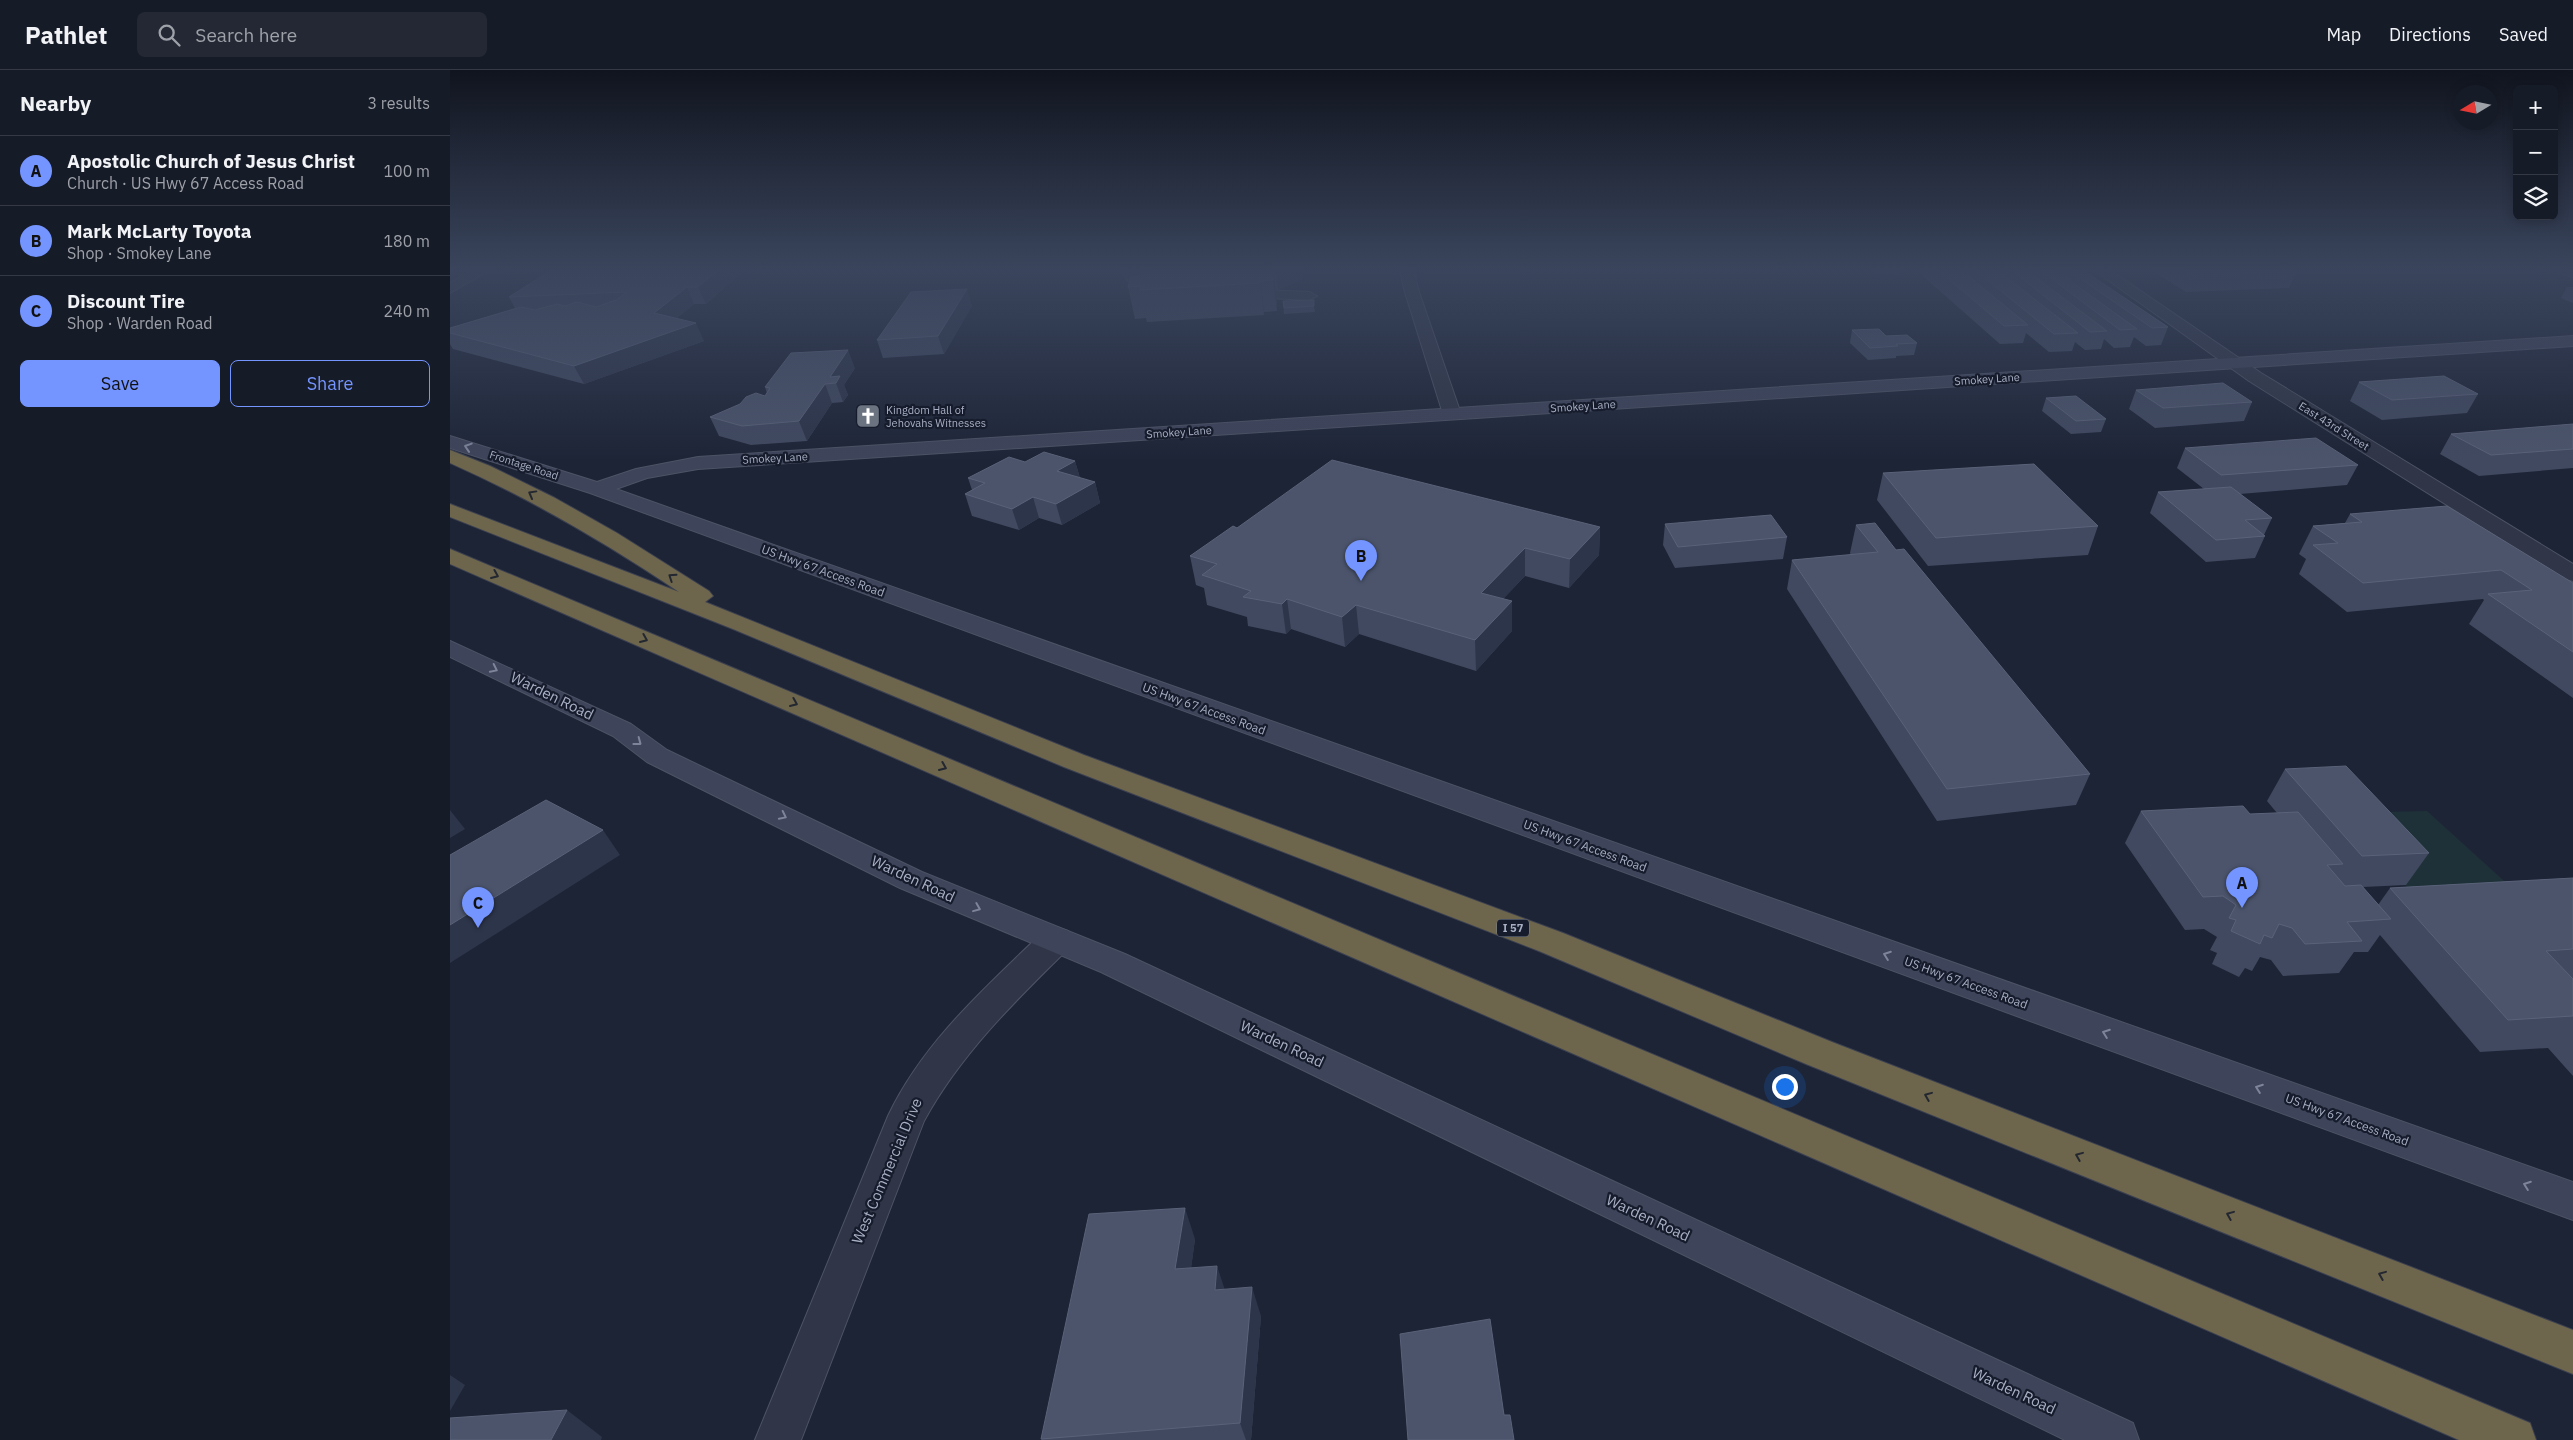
<!DOCTYPE html>
<meta charset="utf-8">
<style>
:root{--surface:#161b28;--page:#232834;--text:#f1f3f6;--muted:#9ea1a8;--line:#353945;--accent:#7494ff}
body{margin:0;font-family:"IBM Plex Sans",sans-serif;background:var(--page);color:var(--text)}
.controls{position:absolute;right:15px;top:15px;display:grid;overflow:hidden;border-radius:8px;box-shadow:0 2px 12px #0003}
.controls button{width:45px;height:45px;display:grid;place-items:center;padding:0;border:0;border-bottom:1px solid var(--line);background:var(--surface);color:var(--text);font:25px sans-serif}
.compass{position:absolute;left:2003px;top:15px;width:45px;height:45px;border-radius:50%;background:var(--surface);box-shadow:0 2px 12px #0003;rotate:260deg}
.you{position:absolute;left:1334px;top:1016px;width:18px;height:18px;margin:-12px;border:4px solid #fff;border-radius:50%;background:#1a73e8;box-shadow:0 0 0 8px #1a73e833}
.badge{display:grid;place-items:center;width:32px;height:32px;border-radius:50%;background:var(--accent);color:#111;font-size:16px;font-weight:700}
.pin{position:absolute;translate:-50% -41px;filter:drop-shadow(0 1px 2px #0008)}
.pin::after{content:'';position:absolute;top:26px;width:18px;height:15px;background:inherit;clip-path:polygon(0 0,100% 0,50% 100%)}
.list{margin:0;padding:0;list-style:none}
h2{display:flex;justify-content:space-between;align-items:center;height:65px;margin:0;padding:0 20px;font-size:21px}
h2 small{font-size:16px;font-weight:400;color:var(--muted)}
.list li{display:grid;grid-template-columns:32px 1fr auto;gap:15px;align-items:center;box-sizing:border-box;height:70px;padding:0 20px;border-top:1px solid var(--line)}
.list b{display:block;font-size:19px;white-space:nowrap}
.list p{margin:0;font-size:16px;white-space:nowrap;color:var(--muted)}
.list em{font-size:16px;font-style:normal;color:var(--muted)}
.actions{display:flex;gap:10px;padding:15px 20px}
.actions a{flex:1;padding:11px 0;border:1px solid var(--accent);border-radius:8px;text-align:center;font-size:18px;color:var(--accent)}
.actions .main{background:var(--accent);color:#111}
.icon{flex:none;width:28px;height:28px;fill:none;stroke:currentColor;stroke-width:2;stroke-linecap:round;stroke-linejoin:round}
.map{position:relative;flex:none;width:2123px;height:1370px;overflow:hidden}
header{display:flex;align-items:center;gap:30px;box-sizing:border-box;height:70px;padding:0 25px;background:var(--surface);border-bottom:1px solid var(--line)}
header strong{font-size:24px}
nav{display:flex;gap:28px;margin-inline-start:auto;font-size:18px}
.search{width:350px;height:45px;background:var(--page);display:flex;align-items:center;gap:12px;box-sizing:border-box;padding:0 18px;border-radius:8px;color:var(--muted);font-size:19px}
main{display:flex}
aside{flex:1;background:var(--surface)}
.map>svg:first-child{display:block}
.green{fill:#1f3138}
.lines{fill:none;stroke-linecap:round;stroke-linejoin:round}
.street-casing{stroke:#4d5365;stroke-width:2}
.secondary-casing{stroke:#4d5365;stroke-width:2}
.highway-casing{stroke:#3b4051;stroke-width:2}
.street{fill:#303647;fill-rule:evenodd}
.secondary{fill:#3e445a;fill-rule:evenodd}
.highway{fill:#6e664c;fill-rule:evenodd}
.wall{fill:#404960}
.shaded-wall{fill:#2d354a}
.building{fill:#4b546b;stroke:#5a6279}
.oneway{stroke:#7e859a}
.oneway2{stroke:#232730}
.labels{text-anchor:middle;stroke-width:4.5;stroke-linejoin:round;paint-order:stroke}
.far-street-label{font-size:11px;fill:#a9b0c5;stroke:#161c2b}
.far-poi-label{font-size:11px;fill:#a9b0c5;stroke:#161c2b;text-anchor:start}
.shield{fill:#161c2b;stroke:#7d8497;stroke-width:1}
.shield-label{font-size:11px;font-weight:bold;fill:#a9b0c5}
.street-label{font-size:12px;fill:#a9b0c5;stroke:#161c2b}
.near-street-label{font-size:15px;fill:#a9b0c5;stroke:#161c2b}
</style>
<header>
<strong>Pathlet</strong>
<div class="search"><svg class="icon" aria-label="search" viewBox="0 0 24 24"><circle cx="10" cy="10" r="6"/><path d="M15 15l6 6"/></svg>Search here</div>
<nav><a>Map</a><a>Directions</a><a>Saved</a></nav>
</header>
<main>
<aside>
<h2>Nearby<small>3 results</small></h2>
<ul class="list">
<li><span class="badge">A</span><div><b>Apostolic Church of Jesus Christ</b><p>Church · US Hwy 67 Access Road</p></div><em>100 m</em></li>
<li><span class="badge">B</span><div><b>Mark McLarty Toyota</b><p>Shop · Smokey Lane</p></div><em>180 m</em></li>
<li><span class="badge">C</span><div><b>Discount Tire</b><p>Shop · Warden Road</p></div><em>240 m</em></li>
</ul>
<div class="actions"><a class="main">Save</a><a>Share</a></div>
</aside>
<div class="map">
<svg width="2123" height="1370" viewBox="0 0 2123 1370">
<rect width="100%" height="100%" fill="#1d2436"/>
<path class="green" d="M1977,741L2086,840L1984,847L1891,743Z"/>
<g class="lines">
<defs>
<path id="street" d="M23,200H40L0,223V213Z
M671,200H685L688,205L708,211L722,222L715,226L705,224L698,217L678,211Z
M950,200H964L968,219L1011,344L1008,348H996L993,344L954,219Z
M1644,200H1660L1811,303L2123,494V511L2115,509L1799,311Z
M2107,200H2123V207L2109,203Z
M788,219L860,222L867,226L860,230L783,226L781,223L783,220Z
M606,857L618,861L622,870L618,879C564,932 510,985 474,1051L351,1370H305L438,1046C473,972 536,917 594,861Z"/>
<path id="secondary" d="M2123,266V276L248,399L197,408L166,419L2123,1112V1150L140,423L0,378V366L147,412L186,399L248,387Z
M0,571L181,654L217,680L472,802L675,884L1683,1353L1689,1370H1615L651,902L450,818L197,692L163,666L0,587Z"/>
<path id="highway" d="M0,380L40,396L105,428L167,463L259,521L263,526L255,532L634,685L1113,863L1382,972L2123,1260V1304L1356,994L1089,881L614,697L283,559L0,447V434L229,522C156,473 81,429 0,393Z
M0,479L2080,1353L2086,1370H2009L0,494Z"/>
</defs>
<use href="#street" class="street-casing"/>
<use href="#secondary" class="secondary-casing"/>
<use href="#highway" class="highway-casing"/>
<use href="#street" class="street"/>
<use href="#secondary" class="secondary"/>
<use href="#highway" class="highway"/>
</g>
<path class="wall" d="M101,200H295L256,234H244L227,248L254,271L134,314L3,279L0,274V258L65,238L59,227Z
M689,200H727L732,201L731,200H852L853,209L828,220L826,219L827,241L814,242V245L697,252L696,248L685,249L678,217L691,206L692,203H689Z
M1422,200H1454L1453,203L1427,204Z
M1466,200H1633L1718,257L1711,275L1696,276L1684,267L1680,277L1664,278L1654,269L1651,279L1635,280L1625,272L1622,281L1599,282L1576,263L1573,273L1550,274Z
M1701,200H1837L1846,202L1839,218L1736,222Z
M2117,217H2123V233L2111,228Z
M833,231L864,236L865,242L834,244Z
M522,236L494,284L433,288L427,270Z
M1402,260L1436,266L1467,273L1464,285L1446,286V288L1418,290L1400,273Z
M405,298L394,315L398,325L393,332L382,333L357,371L301,375L269,366L260,347L315,326L317,323L315,317Z
M1909,312L2028,324L2017,343L1932,350L1900,331Z
M1686,320L1802,332L1794,351L1705,358L1679,339Z
M1596,328L1656,349L1651,362L1621,364L1592,341Z
M2123,354V398L2029,406L1990,384L2001,364Z
M1735,378L1908,395L1897,415L1790,424L1822,448L1814,465L1815,466L1805,488L1756,492L1700,443L1708,422L1754,419L1727,398Z
M625,391L630,408L645,412L650,433L612,455L589,448L569,460L522,446L515,424L522,420L518,408L575,392Z
M1433,403L1648,456L1638,485L1478,496L1427,430Z
M1900,444L2123,513V628L2019,554L2034,530L2033,529L1897,542L1849,504L1856,489L1849,484L1863,456L1895,453Z
M1215,454L1337,467L1333,489L1225,498L1213,475Z
M1406,455L1446,480L1640,704L1626,735L1487,751L1337,519L1342,490L1401,485L1400,483Z
M1150,457L1149,485L1119,518L1075,506L1053,529L1062,561L1026,601L909,564L895,577L841,559L836,564L798,556L797,547L757,535L754,518L746,515L740,486L787,458Z
M1835,699L1979,783L1956,815L1913,817L1928,835L1940,818L2123,808V1006L2098,978L2030,982L1930,865L1918,882H1904L1889,903L1833,906L1821,890L1810,887L1802,901L1795,898L1789,907L1762,894L1767,883L1760,880L1767,867L1754,859L1735,860L1675,773L1691,741L1800,744L1827,743L1817,731Z
M745,1169L741,1198L811,1246L801,1370H592L591,1369Z"/>
<path class="shaded-wall" d="M269,200H295L256,234L248,217Z
M823,200L827,231V241L823,210Z
M826,200H852L853,209L828,220Z
M810,211L814,242V245L810,213Z
M237,217L244,234L212,261L204,243Z
M517,219L522,236L494,284L488,266Z
M246,253L254,271L134,314L124,296Z
M398,280L405,298L394,315L398,325L393,332L386,313L380,307Z
M375,314L382,333L357,371L349,351Z
M625,391L631,412L607,401Z
M645,412L650,433L612,455L606,434Z
M583,427L589,448L569,460L562,439Z
M1150,457L1149,485L1119,518L1120,489Z
M1075,478V506L1031,552V523Z
M837,529L841,559L836,564L832,534Z
M1062,531V561L1026,601L1025,570Z
M906,535L909,564L895,577L892,547Z
M0,740L15,759L0,768Z
M153,760L170,785L0,893V855Z
M735,1138L745,1169L737,1229L725,1199Z
M767,1196L777,1226L765,1220Z
M802,1217L811,1246L801,1370H796L790,1353Z
M0,1305L15,1315L0,1341Z
M117,1340L152,1367L151,1370H101Z"/>
<path class="building" d="M101,200H269L248,217H237L204,243L246,253L124,296L0,263V258L71,237L85,240L107,234L115,236L127,232L146,237L166,230L177,222L59,227Z
M698,200H727L731,201L706,202Z
M751,200H823V210L810,211V213L690,220L691,216L678,217L681,207L691,206L692,203Z
M1488,200H1511L1578,255L1554,256Z
M1525,200H1547L1628,263L1604,264Z
M1561,200H1576L1657,261L1640,262Z
M1590,200H1605L1687,259L1670,260Z
M1618,200H1633L1718,257L1702,258Z
M1733,200H1837L1846,202L1742,205Z
M517,219L488,266L427,270L461,222Z
M864,230V236L834,238L833,231Z
M1429,259L1436,266L1457,265L1467,273L1446,274L1448,276L1420,278L1402,260Z
M398,280L380,307L390,306L386,313L375,314L349,351L292,356L260,347L290,334L296,327L306,323L315,326L320,318L315,317L341,283Z
M1994,306L2028,324L1942,330L1909,312Z
M1773,313L1802,332L1713,338L1686,320Z
M1626,326L1656,349L1626,351L1596,328Z
M2123,354V379L2041,385L2001,364Z
M1866,368L1908,395L1771,405L1735,378Z
M594,382L625,391L607,401L645,412L606,434L583,427L562,439L515,424L535,413L518,408L559,387L575,392Z
M882,390L1150,457L1120,489L1075,478L1031,523L1062,531L1025,570L906,535L892,547L837,529L832,534L793,527L801,521L752,505L767,494L740,486L783,456L787,458Z
M1584,394L1648,456L1486,468L1433,403Z
M1781,417L1822,448L1795,450L1815,466L1766,470L1708,422Z
M1997,436L2123,513V582L2038,524L2082,520L2051,500L1913,513L1863,475L1888,473L1863,456L1912,452L1900,444Z
M1321,445L1337,467L1228,477L1215,454Z
M1425,453L1446,480L1454,479L1640,704L1497,719L1342,490L1428,482L1406,455Z
M1896,696L1979,783L1912,786L1835,699Z
M96,730L153,760L0,855V785Z
M1793,736L1800,744L1848,742L1893,794L1877,795L1895,816L1911,815L1941,849L1897,852L1912,871L1855,874L1842,858L1829,854L1822,868L1814,865L1810,874L1781,861L1786,850L1779,848L1786,835L1773,826L1753,827L1691,741Z
M2123,808V879L2096,881L2123,909V946L2058,950L1940,818Z
M735,1138L725,1199L767,1196L765,1220L802,1217L790,1353L591,1369L639,1144Z
M1040,1249L1054,1345H1060L1064,1370H958L950,1264Z
M117,1340L101,1370H0V1348Z"/>
<defs><path id="oneway-chevron" d="M-2-3.5L2.5 0L-2 3.5" fill="none" stroke-width="1.6" stroke-linecap="round" stroke-linejoin="round" transform="scale(1.25)"/></defs>
<g class="oneway">
<use href="#oneway-chevron" transform="translate(18 377) rotate(-162)"/>
<use href="#oneway-chevron" transform="translate(44 599) rotate(26)"/>
<use href="#oneway-chevron" transform="translate(188 672) rotate(37)"/>
<use href="#oneway-chevron" transform="translate(333 746) rotate(26)"/>
<use href="#oneway-chevron" transform="translate(527 838) rotate(22)"/>
<use href="#oneway-chevron" transform="translate(1437 885) rotate(-160)"/>
<use href="#oneway-chevron" transform="translate(1656 963) rotate(-160)"/>
<use href="#oneway-chevron" transform="translate(1809 1018) rotate(-160)"/>
<use href="#oneway-chevron" transform="translate(2077 1115) rotate(-160)"/>
</g>
<g class="oneway2">
<use href="#oneway-chevron" transform="translate(82 424) rotate(-151)"/>
<use href="#oneway-chevron" transform="translate(45 505) rotate(23)"/>
<use href="#oneway-chevron" transform="translate(222 507) rotate(-146)"/>
<use href="#oneway-chevron" transform="translate(194 569) rotate(23)"/>
<use href="#oneway-chevron" transform="translate(344 633) rotate(23)"/>
<use href="#oneway-chevron" transform="translate(493 697) rotate(23)"/>
<use href="#oneway-chevron" transform="translate(1478 1026) rotate(-158)"/>
<use href="#oneway-chevron" transform="translate(1629 1086) rotate(-158)"/>
<use href="#oneway-chevron" transform="translate(1780 1145) rotate(-158)"/>
<use href="#oneway-chevron" transform="translate(1932 1205) rotate(-158)"/>
</g>
<linearGradient id="sky" x2="0" y2="1"><stop stop-color="#10141e"/><stop offset="0.51" stop-color="#3a455d"/><stop offset="1" stop-color="#3a455d" stop-opacity="0"/></linearGradient>
<rect width="2123" height="392" fill="url(#sky)"/>
<defs>
<symbol id="church-square" viewBox="-11 -11 22 22"><rect x="-9" y="-9" width="18" height="18" rx="4" fill="#6b7280" stroke="#161c2b"/><path d="M-1.2-6h2.4v3.5h3.3v2.4h-3.3V6h-2.4V-.1h-3.3v-2.4h3.3Z" fill="#fff"/></symbol>
</defs>
<g fill-rule="evenodd">
<use href="#church-square" x="404" y="332" width="28" height="28"/>
</g>
<g class="labels">
<g class="far-street-label">
<text transform="translate(1537 309) rotate(-4)" y="4">Smokey Lane</text>
<text transform="translate(1133 336) rotate(-4)" y="4">Smokey Lane</text>
<text transform="translate(1884 356) rotate(32)" y="4">East 43rd Street</text>
<text transform="translate(729 362) rotate(-4)" y="4">Smokey Lane</text>
<text transform="translate(325 388) rotate(-3)" y="4">Smokey Lane</text>
<text transform="translate(74 395) rotate(18)" y="4">Frontage Road</text>
</g>
<g class="far-poi-label">
<text x="436" y="344">Kingdom Hall of<tspan x="436" dy="13">Jehovahs Witnesses</tspan></text>
</g>
<rect class="shield" x="1047" y="849.5" width="32" height="17" rx="4"/>
<g class="shield-label">
<text x="1063" y="862">I 57</text>
</g>
<g class="street-label">
<text transform="translate(373 501) rotate(20)" y="4">US Hwy 67 Access Road</text>
<text transform="translate(754 639) rotate(20)" y="4">US Hwy 67 Access Road</text>
<text transform="translate(1135 776) rotate(20)" y="4">US Hwy 67 Access Road</text>
<text transform="translate(1516 913) rotate(20)" y="4">US Hwy 67 Access Road</text>
<text transform="translate(1897 1050) rotate(20)" y="4">US Hwy 67 Access Road</text>
</g>
<g class="near-street-label">
<text transform="translate(102 626) rotate(26)" y="5">Warden Road</text>
<text transform="translate(463 809) rotate(25)" y="5">Warden Road</text>
<text transform="translate(832 974) rotate(25)" y="5">Warden Road</text>
<text transform="translate(437 1101) rotate(-67)" y="5">West Commercial Drive</text>
<text transform="translate(1198 1148) rotate(25)" y="5">Warden Road</text>
<text transform="translate(1564 1321) rotate(25)" y="5">Warden Road</text>
</g>
</g>
</svg>
<div class="controls">
<button>+</button>
<button>−</button>
<button><svg class="icon" aria-label="layers" viewBox="0 0 24 24"><path d="M12 4l9 5-9 5-9-5zM3 14l9 5 9-5"/></svg></button>
</div>
<svg class="compass" viewBox="-18 -18 36 36"><path d="M0-13l5 13h-10z" fill="#e53935"/><path d="M0 13l5-13h-10z" fill="#9ea1a8"/></svg>
<div class="you"></div>
<div class="pin badge" style="left:1792px;top:838px">A</div>
<div class="pin badge" style="left:911px;top:511px">B</div>
<div class="pin badge" style="left:28px;top:858px">C</div>
</div>
</main>
